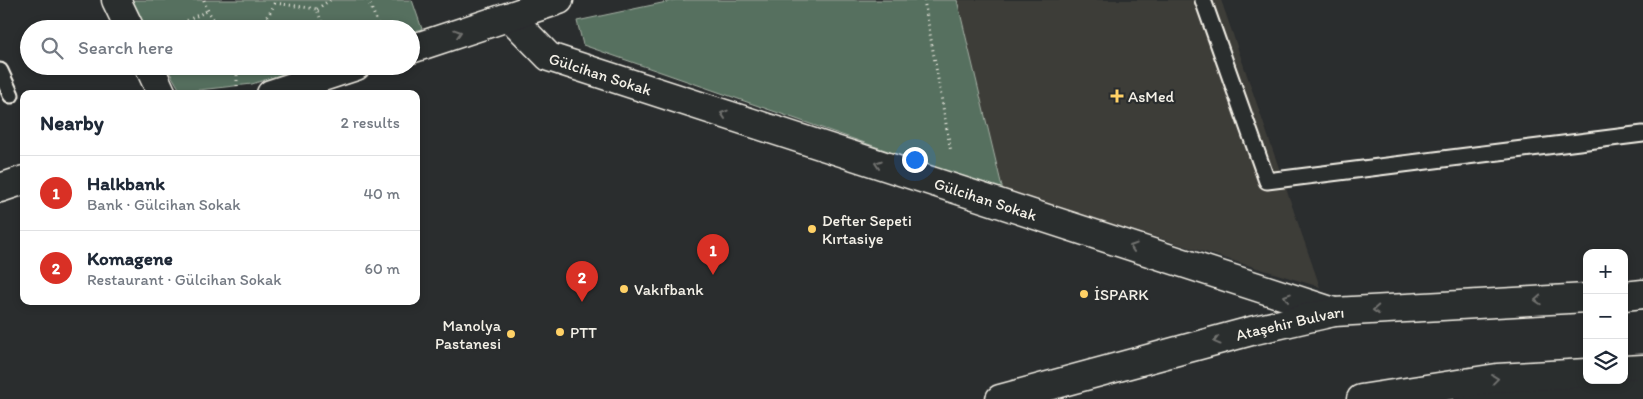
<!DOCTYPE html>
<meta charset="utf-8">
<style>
:root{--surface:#fff;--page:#f6f6f7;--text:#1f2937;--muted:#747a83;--line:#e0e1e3;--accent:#d93025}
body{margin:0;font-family:Itim,sans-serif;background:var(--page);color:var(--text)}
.controls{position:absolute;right:15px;bottom:15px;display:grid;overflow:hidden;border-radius:10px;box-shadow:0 2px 8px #0003}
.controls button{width:45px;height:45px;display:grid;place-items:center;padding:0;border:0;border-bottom:1px solid var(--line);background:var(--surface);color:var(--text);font:25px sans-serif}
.you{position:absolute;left:914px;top:159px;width:18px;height:18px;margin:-12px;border:4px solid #fff;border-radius:50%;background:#1a73e8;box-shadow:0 0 0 8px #1a73e833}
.badge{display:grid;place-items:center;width:32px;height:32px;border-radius:50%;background:var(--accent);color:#fff;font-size:16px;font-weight:700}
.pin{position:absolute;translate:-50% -41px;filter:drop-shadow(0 1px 2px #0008)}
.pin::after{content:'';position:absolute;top:26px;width:18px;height:15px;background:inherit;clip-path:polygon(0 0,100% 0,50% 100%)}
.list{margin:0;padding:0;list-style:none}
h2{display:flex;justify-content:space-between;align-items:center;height:65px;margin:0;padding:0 20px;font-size:21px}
h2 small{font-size:16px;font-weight:400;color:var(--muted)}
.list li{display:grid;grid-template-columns:32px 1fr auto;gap:15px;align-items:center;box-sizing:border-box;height:75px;padding:0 20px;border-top:1px solid var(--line)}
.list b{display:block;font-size:19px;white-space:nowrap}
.list p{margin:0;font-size:16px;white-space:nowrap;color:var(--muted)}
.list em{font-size:16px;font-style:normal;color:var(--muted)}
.icon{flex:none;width:28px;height:28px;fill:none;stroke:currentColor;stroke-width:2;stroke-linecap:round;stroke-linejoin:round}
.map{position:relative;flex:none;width:1643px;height:399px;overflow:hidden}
.search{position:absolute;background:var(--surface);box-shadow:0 2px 8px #0003;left:20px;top:20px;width:400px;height:55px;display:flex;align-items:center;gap:12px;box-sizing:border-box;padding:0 18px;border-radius:28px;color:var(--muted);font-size:19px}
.panel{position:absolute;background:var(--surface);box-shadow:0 2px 8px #0003;left:20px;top:90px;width:400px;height:215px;border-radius:10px}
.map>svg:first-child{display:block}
.built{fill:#3e3d39}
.green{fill:#56705f;stroke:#a5b0a4}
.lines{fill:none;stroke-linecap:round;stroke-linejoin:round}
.lane-casing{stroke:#f4f1e8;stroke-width:19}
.street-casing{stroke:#f4f1e8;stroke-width:31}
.secondary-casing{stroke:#f4f1e8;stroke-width:31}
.path{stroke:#f4f1e8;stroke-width:3;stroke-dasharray:1 4;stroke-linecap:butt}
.lane{stroke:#2a2d2e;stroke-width:15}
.street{stroke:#2a2d2e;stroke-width:28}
.secondary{stroke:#2a2d2e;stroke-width:28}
.oneway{stroke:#71726f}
.poi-dot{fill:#ffd166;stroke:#2a2d2e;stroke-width:2}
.labels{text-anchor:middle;stroke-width:4.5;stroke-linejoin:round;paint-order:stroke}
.street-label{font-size:16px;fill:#f4f1e8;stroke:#2a2d2e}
.poi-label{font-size:16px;fill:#f4f1e8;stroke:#2a2d2e;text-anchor:start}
</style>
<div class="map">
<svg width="1643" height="399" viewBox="0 0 1643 399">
<rect width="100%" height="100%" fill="#2a2d2e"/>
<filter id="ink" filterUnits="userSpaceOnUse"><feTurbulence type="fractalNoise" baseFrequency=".02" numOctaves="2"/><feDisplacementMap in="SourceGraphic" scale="10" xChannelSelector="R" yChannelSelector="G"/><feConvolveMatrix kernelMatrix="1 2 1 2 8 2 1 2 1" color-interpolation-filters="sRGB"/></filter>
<g filter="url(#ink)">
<path class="built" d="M957,0H1221L1320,287L1003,191Z"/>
<path class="green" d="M131,0H412L422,29L411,32V29H146Z
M676,0H957L1003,191L583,45L577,21Z
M166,66H308L252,84L181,92Z"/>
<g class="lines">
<defs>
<path id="lane" d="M1203,0L1267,181L1643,134
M0,71L11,95"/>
<g id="street">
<path d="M116,0L130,29"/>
<path id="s1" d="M510,17L549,57L1334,312"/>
<path d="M411,49L559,0"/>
<path d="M149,66L162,94"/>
<path d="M271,94L356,66"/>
<path d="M0,188L24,180"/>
</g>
<g id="secondary">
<path d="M1624,296L1643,294"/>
<path d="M1624,370L1643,369"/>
<path d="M1468,398L1643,392"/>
<path id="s2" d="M1000,399L1255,330L1334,312L1587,298"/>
<path d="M1361,399L1497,378L1587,373"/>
</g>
</defs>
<use href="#lane" class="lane-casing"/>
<use href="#street" class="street-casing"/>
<use href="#secondary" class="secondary-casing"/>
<path class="path" d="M204,0C208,14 214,23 228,29
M368,0L380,29
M924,0L951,152
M275,3L317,9L324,29
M317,9L330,0
M169,29L207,11
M251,29C263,22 272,14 275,0
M237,86V66"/>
<use href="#lane" class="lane"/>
<use href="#street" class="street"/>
<use href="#secondary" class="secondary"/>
</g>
<defs><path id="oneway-chevron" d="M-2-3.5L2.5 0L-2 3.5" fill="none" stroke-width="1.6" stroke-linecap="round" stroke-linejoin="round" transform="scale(1.25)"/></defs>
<g class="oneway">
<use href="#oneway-chevron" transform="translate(458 33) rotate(-18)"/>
<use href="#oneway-chevron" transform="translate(724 114) rotate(-162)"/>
<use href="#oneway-chevron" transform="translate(878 164) rotate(-162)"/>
<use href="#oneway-chevron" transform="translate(1133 247) rotate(-162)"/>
<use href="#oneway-chevron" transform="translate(1287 297) rotate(-162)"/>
<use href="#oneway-chevron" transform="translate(1538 300) rotate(177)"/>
<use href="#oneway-chevron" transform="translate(1376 310) rotate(177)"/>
<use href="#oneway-chevron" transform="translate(1217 341) rotate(165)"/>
<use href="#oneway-chevron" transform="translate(1495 379) rotate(-7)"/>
</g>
</g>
<g class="poi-dot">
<path d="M1114.5 88.5h5v5h5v5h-5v5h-5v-5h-5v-5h5z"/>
<circle cx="812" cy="229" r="5"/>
<circle cx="624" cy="289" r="5"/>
<circle cx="1084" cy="294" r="5"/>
<circle cx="560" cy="332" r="5"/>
<circle cx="511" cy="334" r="5"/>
</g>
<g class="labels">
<g class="street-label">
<text dy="6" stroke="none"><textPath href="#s1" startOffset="110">Gülcihan Sokak</textPath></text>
<text dy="6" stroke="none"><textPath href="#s1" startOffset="515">Gülcihan Sokak</textPath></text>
<text dy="6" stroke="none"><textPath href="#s2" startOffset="300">Ataşehir Bulvarı</textPath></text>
</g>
<g class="poi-label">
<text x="1128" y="102">AsMed</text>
<text x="822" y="226">Defter Sepeti<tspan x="822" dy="18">Kırtasiye</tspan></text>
<text x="634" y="295">Vakıfbank</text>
<text x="1094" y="300">İSPARK</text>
<text x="501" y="331" text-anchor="end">Manolya<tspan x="501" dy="18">Pastanesi</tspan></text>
<text x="570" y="338">PTT</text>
</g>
</g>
</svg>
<div class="controls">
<button>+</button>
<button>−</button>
<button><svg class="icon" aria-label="layers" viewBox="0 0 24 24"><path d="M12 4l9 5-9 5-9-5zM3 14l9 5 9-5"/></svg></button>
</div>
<div class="you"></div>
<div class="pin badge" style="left:713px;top:275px">1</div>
<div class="pin badge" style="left:582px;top:302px">2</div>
<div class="search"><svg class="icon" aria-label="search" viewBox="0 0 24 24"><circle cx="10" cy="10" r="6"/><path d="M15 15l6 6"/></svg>Search here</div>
<section class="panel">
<h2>Nearby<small>2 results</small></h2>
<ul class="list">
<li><span class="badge">1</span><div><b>Halkbank</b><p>Bank · Gülcihan Sokak</p></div><em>40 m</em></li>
<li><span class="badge">2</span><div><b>Komagene</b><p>Restaurant · Gülcihan Sokak</p></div><em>60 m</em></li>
</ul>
</section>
</div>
